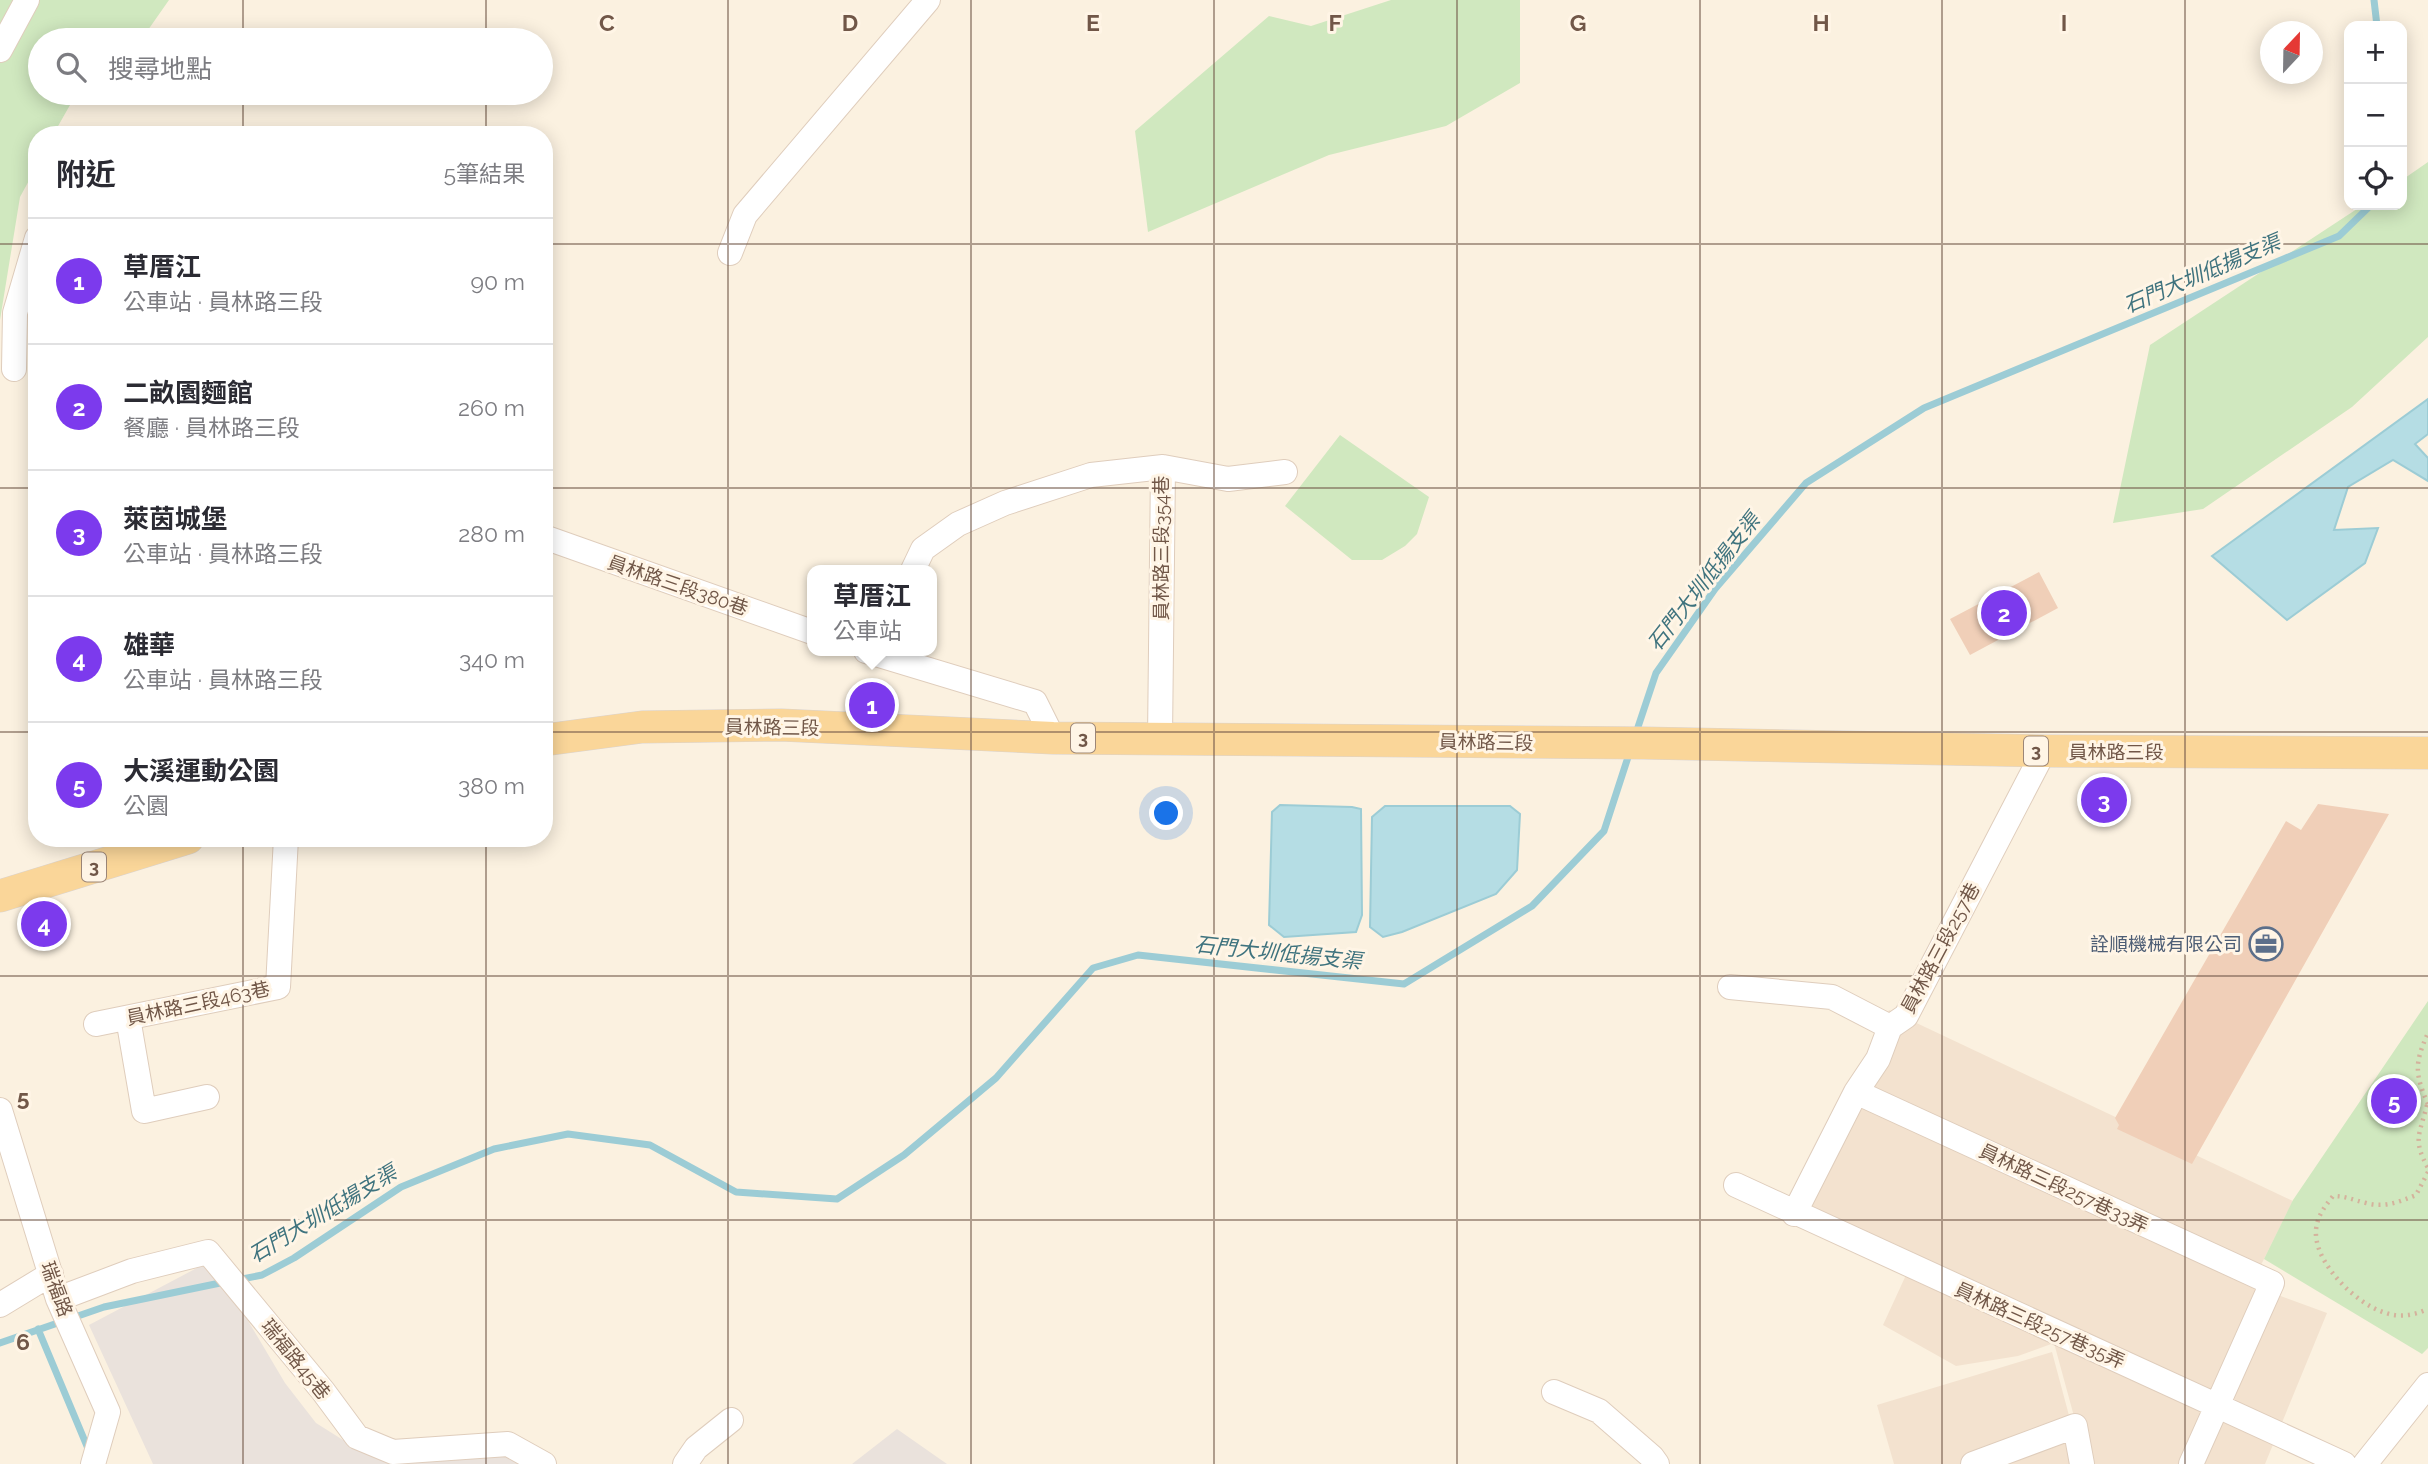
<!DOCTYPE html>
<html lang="zh-TW">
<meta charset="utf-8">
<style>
:root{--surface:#fff;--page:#f2f2f3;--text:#2b2b33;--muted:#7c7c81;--line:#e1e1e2;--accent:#7c3aed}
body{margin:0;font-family:Raleway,"Noto Sans TC",sans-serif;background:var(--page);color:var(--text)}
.controls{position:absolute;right:21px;top:21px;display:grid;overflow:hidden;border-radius:14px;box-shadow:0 4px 18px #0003}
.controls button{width:63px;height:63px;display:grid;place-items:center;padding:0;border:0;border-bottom:2px solid var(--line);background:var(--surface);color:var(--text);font:35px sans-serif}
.compass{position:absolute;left:2260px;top:21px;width:63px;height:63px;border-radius:50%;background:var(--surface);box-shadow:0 4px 18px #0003;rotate:22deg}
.you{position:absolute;left:1167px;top:814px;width:24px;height:24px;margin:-18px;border:5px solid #fff;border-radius:50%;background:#1a73e8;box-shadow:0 0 0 10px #1a73e833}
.badge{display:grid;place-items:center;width:46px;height:46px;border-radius:50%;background:var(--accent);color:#fff;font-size:23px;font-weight:700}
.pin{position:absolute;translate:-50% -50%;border:4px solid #fff;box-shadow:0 2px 7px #0006}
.popup{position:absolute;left:807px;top:565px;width:130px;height:91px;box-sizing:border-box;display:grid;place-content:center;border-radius:14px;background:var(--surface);filter:drop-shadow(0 2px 5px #0005);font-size:23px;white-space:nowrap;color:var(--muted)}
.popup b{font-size:26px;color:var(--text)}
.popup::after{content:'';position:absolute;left:50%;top:100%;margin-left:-14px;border:14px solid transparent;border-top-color:var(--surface)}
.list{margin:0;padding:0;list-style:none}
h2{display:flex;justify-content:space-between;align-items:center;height:91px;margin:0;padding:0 28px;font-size:30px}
h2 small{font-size:23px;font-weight:400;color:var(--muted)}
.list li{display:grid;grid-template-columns:46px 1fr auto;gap:21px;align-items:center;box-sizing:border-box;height:126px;padding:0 28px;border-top:2px solid var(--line)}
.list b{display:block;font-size:26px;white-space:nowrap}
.list p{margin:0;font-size:23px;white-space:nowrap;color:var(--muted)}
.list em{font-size:23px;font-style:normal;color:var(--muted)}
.icon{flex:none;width:38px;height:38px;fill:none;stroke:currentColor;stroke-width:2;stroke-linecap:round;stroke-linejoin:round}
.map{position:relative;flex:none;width:2428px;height:1464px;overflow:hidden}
.search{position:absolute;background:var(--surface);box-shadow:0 4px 18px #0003;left:28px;top:28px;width:525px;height:77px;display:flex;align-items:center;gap:18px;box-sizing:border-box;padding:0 24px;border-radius:38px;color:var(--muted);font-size:26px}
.panel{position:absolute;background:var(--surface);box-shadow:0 4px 18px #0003;left:28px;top:126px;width:525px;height:721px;border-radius:28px}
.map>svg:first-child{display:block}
.residential{fill:#f3e2cf}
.industrial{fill:#eae2dc}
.green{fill:#d0e8bf}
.water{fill:#b5dde4;stroke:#9cccd5;stroke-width:2}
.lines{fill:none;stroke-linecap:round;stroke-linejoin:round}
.stream{stroke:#9cccd5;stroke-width:7}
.building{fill:#f0cfb8}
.minor-casing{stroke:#dfcdbc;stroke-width:26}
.major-casing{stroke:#dad3cf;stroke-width:33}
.path{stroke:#d4b29c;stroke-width:4.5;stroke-dasharray:2 5;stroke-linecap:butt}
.minor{stroke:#fff;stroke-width:24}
.major{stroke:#fad699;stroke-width:32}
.grid{fill:none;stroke:#715748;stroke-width:2;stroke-opacity:0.55}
.labels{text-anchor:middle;stroke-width:6;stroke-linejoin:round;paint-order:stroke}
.shield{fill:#fff5e6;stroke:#9c8677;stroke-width:2}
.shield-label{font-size:18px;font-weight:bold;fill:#715748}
.street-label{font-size:19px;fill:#715748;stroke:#fff5e6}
.service-label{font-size:19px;fill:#4e5e75;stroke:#fff5e6;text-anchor:end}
.water-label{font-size:21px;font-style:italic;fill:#3f737e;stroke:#fff5e6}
.grid-label{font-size:23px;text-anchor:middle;font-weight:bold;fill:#715748;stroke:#fff5e6;stroke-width:6;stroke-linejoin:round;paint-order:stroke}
</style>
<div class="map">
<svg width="2428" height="1464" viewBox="0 0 2428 1464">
<rect width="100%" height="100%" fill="#fbf1e0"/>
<path class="residential" d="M1889,1010L2293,1201L2251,1285L2327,1313L2265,1464H2087L2054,1343L2018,1356L1956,1366L1883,1325L1906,1275L1791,1216Z
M2052,1352L2082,1464H1894L1877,1405Z"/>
<path class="industrial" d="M212,1260L285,1383L316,1423L343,1440L508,1444L539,1464H153L89,1325Z
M897,1429L947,1464H852Z"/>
<path class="green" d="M0,0H169L141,40H40V93H84L70,105L53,135H37V166L20,197L0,320Z
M1391,0H1520V83L1446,126L1329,155L1148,232L1135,131L1269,16L1311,26Z
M2428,162V337L2352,407L2203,509L2113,523L2150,345L2363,205H2402V180Z
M1340,435L1429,497L1417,534L1405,546L1382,560H1352L1285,506Z
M2428,1001V1348L2422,1354L2264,1259L2293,1200Z"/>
<path class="water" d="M2428,399V434L2415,444L2428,458V481L2393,460L2348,487L2334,530L2378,528L2365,563L2287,620L2212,556Z
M1280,805L1352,807L1361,809L1362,915L1356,932L1284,937L1269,925L1272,812Z
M1385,806H1510L1520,814L1517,870L1496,894L1402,932L1383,937L1370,927L1372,817Z"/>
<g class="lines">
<path class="stream" d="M2374,0L2377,26
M1636,733L1656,673L1715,589L1806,483L1924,408L2339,236L2371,205
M237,1280L262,1275L294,1258L401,1187L494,1149L568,1134L650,1145L736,1192L837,1199L904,1155L996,1078L1093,968L1138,955L1404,984L1532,906L1604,831L1630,751
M38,1329L89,1451
M0,1343L104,1307L225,1282"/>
</g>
<path class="building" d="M2039,572L2058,608L1970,655L1950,619Z
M2318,804L2389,814L2192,1164L2117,1129L2119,1125L2115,1118L2286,821L2301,830Z"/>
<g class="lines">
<defs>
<path id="minor" d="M0,50L27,0
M730,253L745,215L928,0
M14,369L15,313L37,238
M1163,467L1228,479L1285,472
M544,537L812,632
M913,570L923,549L958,524L1005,503L1091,475L1163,467L1160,739
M866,651L1035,702L1053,738
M1730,987L1832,997L1890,1027
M128,1018L144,1111L207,1097
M96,1024L278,987L286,838
M1856,1092L2272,1283L2191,1464
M0,1110L58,1299L108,1412L93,1464
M1736,1185L2344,1464
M1794,1214L1856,1092L1878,1059L1890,1027L1906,1016L2044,751
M58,1299L132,1271L208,1252L323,1391L357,1437L393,1452L508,1444L544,1464
M0,1305L51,1274
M1554,1392L1599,1411L1652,1457L1657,1464
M685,1464L696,1448L731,1420
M1973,1464L2075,1426L2082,1464
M2365,1464L2428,1385"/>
<path id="major" d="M544,740L642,727L781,725L1053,738L1644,743L2044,751L2428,753
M0,896L188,838"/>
</defs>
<use href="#minor" class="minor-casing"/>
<use href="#major" class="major-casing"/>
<path class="path" d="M2428,1104C2415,1074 2414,1064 2428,1033
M2427,1105C2420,1134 2412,1139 2428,1168
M2428,1172L2416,1195C2399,1202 2384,1208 2366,1203C2353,1200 2346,1196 2333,1196C2326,1205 2319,1214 2317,1224C2308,1258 2356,1305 2386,1313C2400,1318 2415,1315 2428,1309"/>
<use href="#minor" class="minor"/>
<use href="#major" class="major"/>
</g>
<path class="grid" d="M243,0V40M486,0V40M728,0V1464M971,0V1464M1214,0V1464M1457,0V1464M1700,0V1464M1942,0V1464M2185,0V1464M243,93V135M486,93V135M0,244H37M544,244H2428M0,488H37M544,488H2428M0,732H37M544,732H2428M243,838V1464M486,838V1464M0,976H2428M0,1220H2428"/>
<defs>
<symbol id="office-ring" viewBox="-11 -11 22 22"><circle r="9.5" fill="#fff5e6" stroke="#5c6f8a" stroke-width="1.5"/><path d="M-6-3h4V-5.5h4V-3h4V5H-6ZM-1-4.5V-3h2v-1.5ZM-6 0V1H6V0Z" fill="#5c6f8a"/></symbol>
</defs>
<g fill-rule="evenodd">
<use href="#office-ring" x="2247" y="925" width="38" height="38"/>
</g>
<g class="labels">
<g class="shield">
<rect x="1071" y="723.5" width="24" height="29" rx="5"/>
<rect x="2024" y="736.5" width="24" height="29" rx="5"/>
<rect x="82" y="852.5" width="24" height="29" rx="5"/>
</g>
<g class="shield-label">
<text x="1083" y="744">3</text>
<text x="2036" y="757">3</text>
<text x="94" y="873">3</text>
</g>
<g class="street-label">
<text transform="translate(1161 548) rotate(-90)" y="7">員林路三段354巷</text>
<text transform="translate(678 585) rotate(19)" y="7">員林路三段380巷</text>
<text transform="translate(772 727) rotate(1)" y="7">員林路三段</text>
<text transform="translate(1486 742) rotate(1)" y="7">員林路三段</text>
<text x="2116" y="759">員林路三段</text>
<text transform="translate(1940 948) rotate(-62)" y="7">員林路三段257巷</text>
<text transform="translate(198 1003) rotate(-12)" y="7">員林路三段463巷</text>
<text transform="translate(2064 1188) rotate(25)" y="7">員林路三段257巷33弄</text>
<text transform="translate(57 1289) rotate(70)" y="7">瑞福路</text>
<text transform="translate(2040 1325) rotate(24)" y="7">員林路三段257巷35弄</text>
<text transform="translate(296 1359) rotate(51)" y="7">瑞福路45巷</text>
</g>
<g class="service-label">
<text x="2242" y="951">詮順機械有限公司</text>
</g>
<g class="water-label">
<text transform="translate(2202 274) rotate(-23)" y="7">石門大圳低揚支渠</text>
<text transform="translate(1704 582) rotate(-52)" y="7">石門大圳低揚支渠</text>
<text transform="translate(1278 953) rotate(6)" y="7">石門大圳低揚支渠</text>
<text transform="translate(323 1214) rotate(-31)" y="7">石門大圳低揚支渠</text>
</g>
</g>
<g class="grid-label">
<text x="607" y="31">C</text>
<text x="850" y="31">D</text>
<text x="1093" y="31">E</text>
<text x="1335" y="31">F</text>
<text x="1578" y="31">G</text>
<text x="1821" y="31">H</text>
<text x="2064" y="31">I</text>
<text x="23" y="1106">5</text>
<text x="23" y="1350">6</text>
</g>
</svg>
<div class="controls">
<button>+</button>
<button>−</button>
<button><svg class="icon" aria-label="locate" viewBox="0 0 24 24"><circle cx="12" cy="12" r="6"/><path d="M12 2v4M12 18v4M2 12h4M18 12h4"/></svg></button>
</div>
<svg class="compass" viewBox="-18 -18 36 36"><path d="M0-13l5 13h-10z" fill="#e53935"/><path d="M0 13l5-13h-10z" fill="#7c7c81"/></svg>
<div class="you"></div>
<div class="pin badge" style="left:872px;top:705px">1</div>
<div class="popup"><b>草厝江</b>公車站</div>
<div class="pin badge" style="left:2004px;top:613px">2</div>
<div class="pin badge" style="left:2104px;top:800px">3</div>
<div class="pin badge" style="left:44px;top:924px">4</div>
<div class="pin badge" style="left:2394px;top:1101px">5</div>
<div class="search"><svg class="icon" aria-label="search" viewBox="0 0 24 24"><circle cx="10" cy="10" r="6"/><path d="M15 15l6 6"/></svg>搜尋地點</div>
<section class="panel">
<h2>附近<small>5筆結果</small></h2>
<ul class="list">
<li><span class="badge">1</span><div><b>草厝江</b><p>公車站 · 員林路三段</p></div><em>90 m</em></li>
<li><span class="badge">2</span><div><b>二畝園麵館</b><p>餐廳 · 員林路三段</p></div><em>260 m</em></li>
<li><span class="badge">3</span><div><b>萊茵城堡</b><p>公車站 · 員林路三段</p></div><em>280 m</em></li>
<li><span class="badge">4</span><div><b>雄華</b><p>公車站 · 員林路三段</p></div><em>340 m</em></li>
<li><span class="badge">5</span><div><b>大溪運動公園</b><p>公園</p></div><em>380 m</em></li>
</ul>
</section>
</div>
